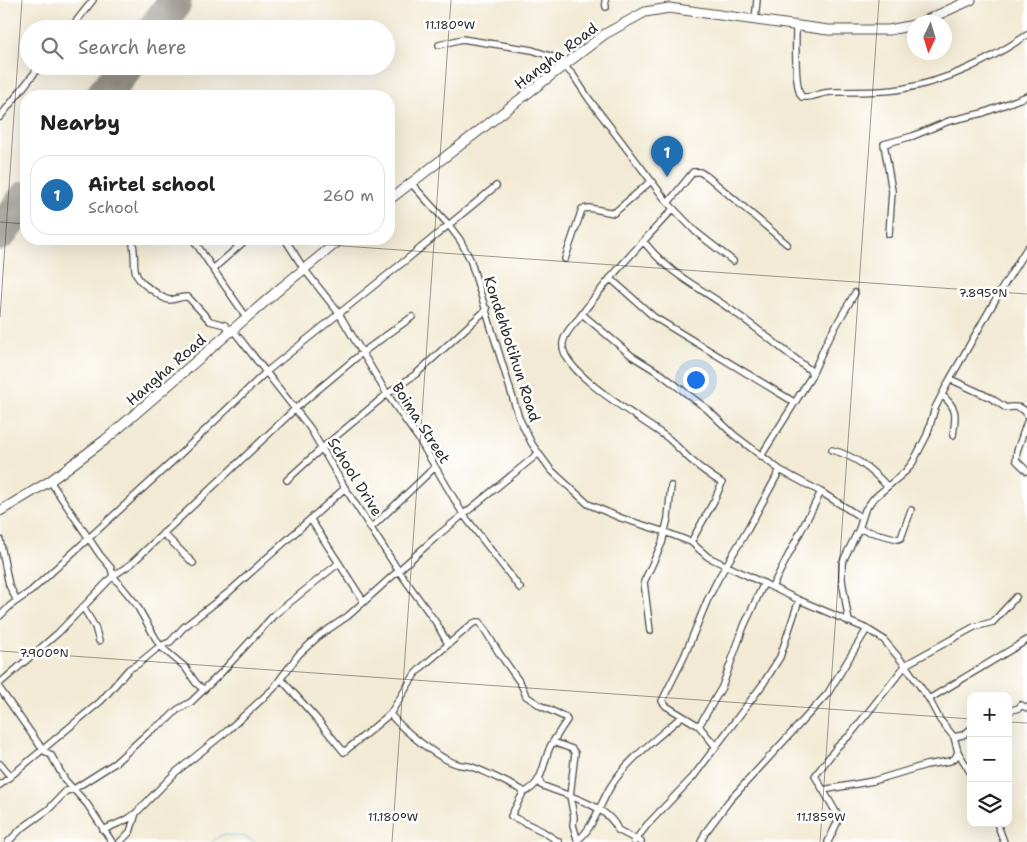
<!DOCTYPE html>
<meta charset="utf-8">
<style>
:root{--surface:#fff;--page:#f6f6f6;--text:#222;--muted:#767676;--line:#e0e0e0;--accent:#1f6fb2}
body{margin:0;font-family:"Shantell Sans",sans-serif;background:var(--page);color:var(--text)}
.controls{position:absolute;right:15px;bottom:15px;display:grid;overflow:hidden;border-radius:10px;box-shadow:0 5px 20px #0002}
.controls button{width:45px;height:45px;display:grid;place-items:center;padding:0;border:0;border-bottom:1px solid var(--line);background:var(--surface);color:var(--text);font:25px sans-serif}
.compass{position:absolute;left:907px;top:15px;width:45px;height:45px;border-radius:50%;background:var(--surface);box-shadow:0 5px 20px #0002;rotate:184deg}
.you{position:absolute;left:695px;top:379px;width:18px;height:18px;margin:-12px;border:4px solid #fff;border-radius:50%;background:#1a73e8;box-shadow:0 0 0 8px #1a73e833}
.badge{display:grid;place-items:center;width:32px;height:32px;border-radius:50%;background:var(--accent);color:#fff;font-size:16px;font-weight:700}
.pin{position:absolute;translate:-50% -41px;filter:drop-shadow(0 1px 2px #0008)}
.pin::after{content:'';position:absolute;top:26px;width:18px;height:15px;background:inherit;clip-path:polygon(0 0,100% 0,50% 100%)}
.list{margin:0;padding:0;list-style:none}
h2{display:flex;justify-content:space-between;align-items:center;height:65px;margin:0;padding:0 20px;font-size:21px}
h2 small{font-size:16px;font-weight:400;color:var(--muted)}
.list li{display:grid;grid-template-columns:32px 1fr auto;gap:15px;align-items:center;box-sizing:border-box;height:80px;margin:0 10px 10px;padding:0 10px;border:1px solid var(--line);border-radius:20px}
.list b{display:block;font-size:19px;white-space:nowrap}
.list p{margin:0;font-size:16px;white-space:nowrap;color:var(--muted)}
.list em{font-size:16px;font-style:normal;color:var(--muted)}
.icon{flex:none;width:28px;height:28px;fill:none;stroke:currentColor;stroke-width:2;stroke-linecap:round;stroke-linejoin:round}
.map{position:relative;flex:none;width:1027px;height:842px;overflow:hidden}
.search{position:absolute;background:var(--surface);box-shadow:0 5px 20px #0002;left:20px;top:20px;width:375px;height:55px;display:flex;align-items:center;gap:12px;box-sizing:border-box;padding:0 18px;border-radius:28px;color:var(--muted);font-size:19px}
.panel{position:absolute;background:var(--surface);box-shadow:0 5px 20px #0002;left:20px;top:90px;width:375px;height:155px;border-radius:20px}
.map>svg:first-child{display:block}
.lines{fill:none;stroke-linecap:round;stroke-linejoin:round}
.stream{stroke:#6cbbe6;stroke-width:1}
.runway{stroke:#8e8a80;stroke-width:35}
.minor-casing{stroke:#494844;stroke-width:8}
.trunk-casing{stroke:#494844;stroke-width:11}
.minor{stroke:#fff;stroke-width:5.5}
.trunk{stroke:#fff;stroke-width:9}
.ticks{fill:none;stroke:#2b2b2b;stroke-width:1;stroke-opacity:0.45}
.labels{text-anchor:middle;stroke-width:5;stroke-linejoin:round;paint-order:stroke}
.street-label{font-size:15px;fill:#2b2b2b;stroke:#fff}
.ticks-label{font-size:12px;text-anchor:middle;fill:#2b2b2b;stroke:#fff;stroke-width:5;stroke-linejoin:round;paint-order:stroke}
</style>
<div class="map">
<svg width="1027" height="842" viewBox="0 0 1027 842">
<rect width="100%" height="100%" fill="#fff"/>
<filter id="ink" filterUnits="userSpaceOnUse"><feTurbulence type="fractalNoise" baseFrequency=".02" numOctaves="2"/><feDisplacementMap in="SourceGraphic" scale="10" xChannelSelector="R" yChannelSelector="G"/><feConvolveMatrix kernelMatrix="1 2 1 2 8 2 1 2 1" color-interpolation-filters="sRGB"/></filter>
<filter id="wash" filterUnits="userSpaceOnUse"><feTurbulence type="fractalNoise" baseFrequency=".0096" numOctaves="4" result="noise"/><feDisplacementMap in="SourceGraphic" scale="20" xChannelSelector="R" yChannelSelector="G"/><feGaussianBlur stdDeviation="1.12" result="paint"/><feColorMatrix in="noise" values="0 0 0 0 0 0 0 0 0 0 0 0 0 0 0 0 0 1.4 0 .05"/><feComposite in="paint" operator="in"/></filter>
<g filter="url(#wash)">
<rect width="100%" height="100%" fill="#f2ead4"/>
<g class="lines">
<path class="stream" d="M212,842L221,835L243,836L255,842"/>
<path class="runway" d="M155,29L174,3
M103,96L126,66
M0,233L26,198"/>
</g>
</g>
<g filter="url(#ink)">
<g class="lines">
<defs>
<path id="minor" d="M605,0L606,7
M755,20L757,0
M796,27C796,40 794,89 802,97C812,98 822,92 832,92C855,91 878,93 901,89C948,81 988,61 1027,35
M70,29L93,0
M439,45L462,39L532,50L556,58L573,75L589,99L668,203L696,232L733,261
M0,117L40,66
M410,182L448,224L460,240L470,259L519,418L532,444L551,470L588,504L621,518L665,532L691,542L708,557L799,600L867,629L883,639L905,665L929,699L940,720L954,737L958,752L970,772L971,778
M668,203L693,172H700L708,177L787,244
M673,209C641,244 607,279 579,318C573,325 564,334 563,343C558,372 649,423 669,439C677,446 684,454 691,460C701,469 711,476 722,483L714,501L691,542
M889,234L892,191L884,144L913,136L949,121L983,113L1027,96
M132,239C139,267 125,274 155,292C159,295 164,299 169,300C176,300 181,296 188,297L210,321L225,325L230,333
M193,239L213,269L247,239
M285,239L304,269L338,312L387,394L420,441L463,514L520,588
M644,242C671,276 700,287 734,312C760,330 784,351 810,370L811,373
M565,259L582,209L589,208L614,213L651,181
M213,269L247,318
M610,278L654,317L794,402
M582,314L632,356L661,374L707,409L734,435L780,470L821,492L862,518
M233,330L310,428L345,488L398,570L437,624L448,644
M950,379L991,398L1006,408C1014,406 1025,406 1027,416
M942,395C958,409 956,415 953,435
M1027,422L1017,451L1016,460L1027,471
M832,450C855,456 871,469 887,486
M761,456L811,377L827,341L855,293
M287,480L322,448L387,394L416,374L487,309
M50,481L100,555L111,568L113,576L136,604L160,646L185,667L196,683L203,689
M311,520L364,602
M372,527L435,467
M859,529L898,539L901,538L911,510
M163,533L193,563
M0,540L9,585L17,601
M772,587L821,492
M83,607L95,627L99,641
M0,616L11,605L31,591L173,461L266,372L406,260L496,186
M849,622L842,580V563L859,529L865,510L873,499L906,471L913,462L927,435L935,408L950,379L1001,290L1027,248
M650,631L644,582L662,543L668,518L671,486
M905,665L974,627L993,622L1016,597
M281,679L316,718L344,752L390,714L415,674L422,667L472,624L476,622H480L499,653L521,684L526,696L541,706L565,717L567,720C561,729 555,738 550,747C542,765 544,784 523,793L511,816L542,831L559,842
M0,683L58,633L113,576L131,564L295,409L363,352L412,317
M0,689L43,750L51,755L65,780L87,804L112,842
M929,699L1027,640
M1008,711L1019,708L1021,705L1027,708
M390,714C403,730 437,758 457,764C462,766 468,765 472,767C489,773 505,782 522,790L523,793
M699,726L722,687L744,626L764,583
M954,737L963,735L971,729
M553,742L572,749L575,753L570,796L574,817L573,825L578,842
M716,747L699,726L666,706L662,701L684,657L707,601L718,579L748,529L780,470
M0,764L10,776
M539,778L541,785C564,795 609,805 618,830L641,842
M0,785L101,701L129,669L138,664L160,646L170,642L184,627L229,592L345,488
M823,790L873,781L926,765L950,761L955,758L958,752
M997,823L1004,842
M103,830L128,819L136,813L176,772L227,731L273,689L299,654L320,635L348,616L437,536L539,453
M577,840C591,833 602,800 611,786C626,761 660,736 682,716
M8,842L21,829L49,809L66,791L74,789L115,763L150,731L168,719L177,710L191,702L221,673L274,615L339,563
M120,842L130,832L136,813
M634,842L647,825L693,777L763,684L780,657L799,600
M701,842L705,833L729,801L828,693L867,629
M828,842L837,823V814L815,776L837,747L850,735L905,666"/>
<path id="trunk" d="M922,22L971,0
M389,200L605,34L645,12L669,8L828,30H889L914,25
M0,511L50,481L105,440L282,287L341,239"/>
</defs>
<use href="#minor" class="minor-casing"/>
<use href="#trunk" class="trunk-casing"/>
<use href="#minor" class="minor"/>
<use href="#trunk" class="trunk"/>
</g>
</g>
<path class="ticks" d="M0,222L26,224M243,239L1027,294M0,317L22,0M0,651L971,719M1008,722L1027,723M392,842L451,0M820,842L879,0"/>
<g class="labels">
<g class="street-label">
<text transform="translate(556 56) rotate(-37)" y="5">Hangha Road</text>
<text transform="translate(512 349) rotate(72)" y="5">Kondehbotihun Road</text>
<text transform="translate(166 370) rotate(-41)" y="5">Hangha Road</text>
<text transform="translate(421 423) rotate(57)" y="5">Boima Street</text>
<text transform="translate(355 477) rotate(58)" y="5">School Drive</text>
</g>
</g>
<g class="ticks-label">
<text x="450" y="29">11.180°W</text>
<text x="983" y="297">7.895°N</text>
<text x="44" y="657">7.900°N</text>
<text x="393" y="821">11.180°W</text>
<text x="821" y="821">11.185°W</text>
</g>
</svg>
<div class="controls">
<button>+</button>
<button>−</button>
<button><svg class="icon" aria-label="layers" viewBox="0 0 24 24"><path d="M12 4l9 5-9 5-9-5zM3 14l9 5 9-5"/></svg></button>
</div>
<svg class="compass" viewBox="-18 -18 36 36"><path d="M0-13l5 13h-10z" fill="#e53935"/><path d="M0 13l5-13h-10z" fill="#767676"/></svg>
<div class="you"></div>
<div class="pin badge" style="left:667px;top:177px">1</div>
<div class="search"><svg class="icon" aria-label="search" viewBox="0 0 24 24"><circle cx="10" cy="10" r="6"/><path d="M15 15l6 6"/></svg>Search here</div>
<section class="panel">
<h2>Nearby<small></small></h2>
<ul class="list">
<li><span class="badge">1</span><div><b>Airtel school</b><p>School</p></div><em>260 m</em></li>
</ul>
</section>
</div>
